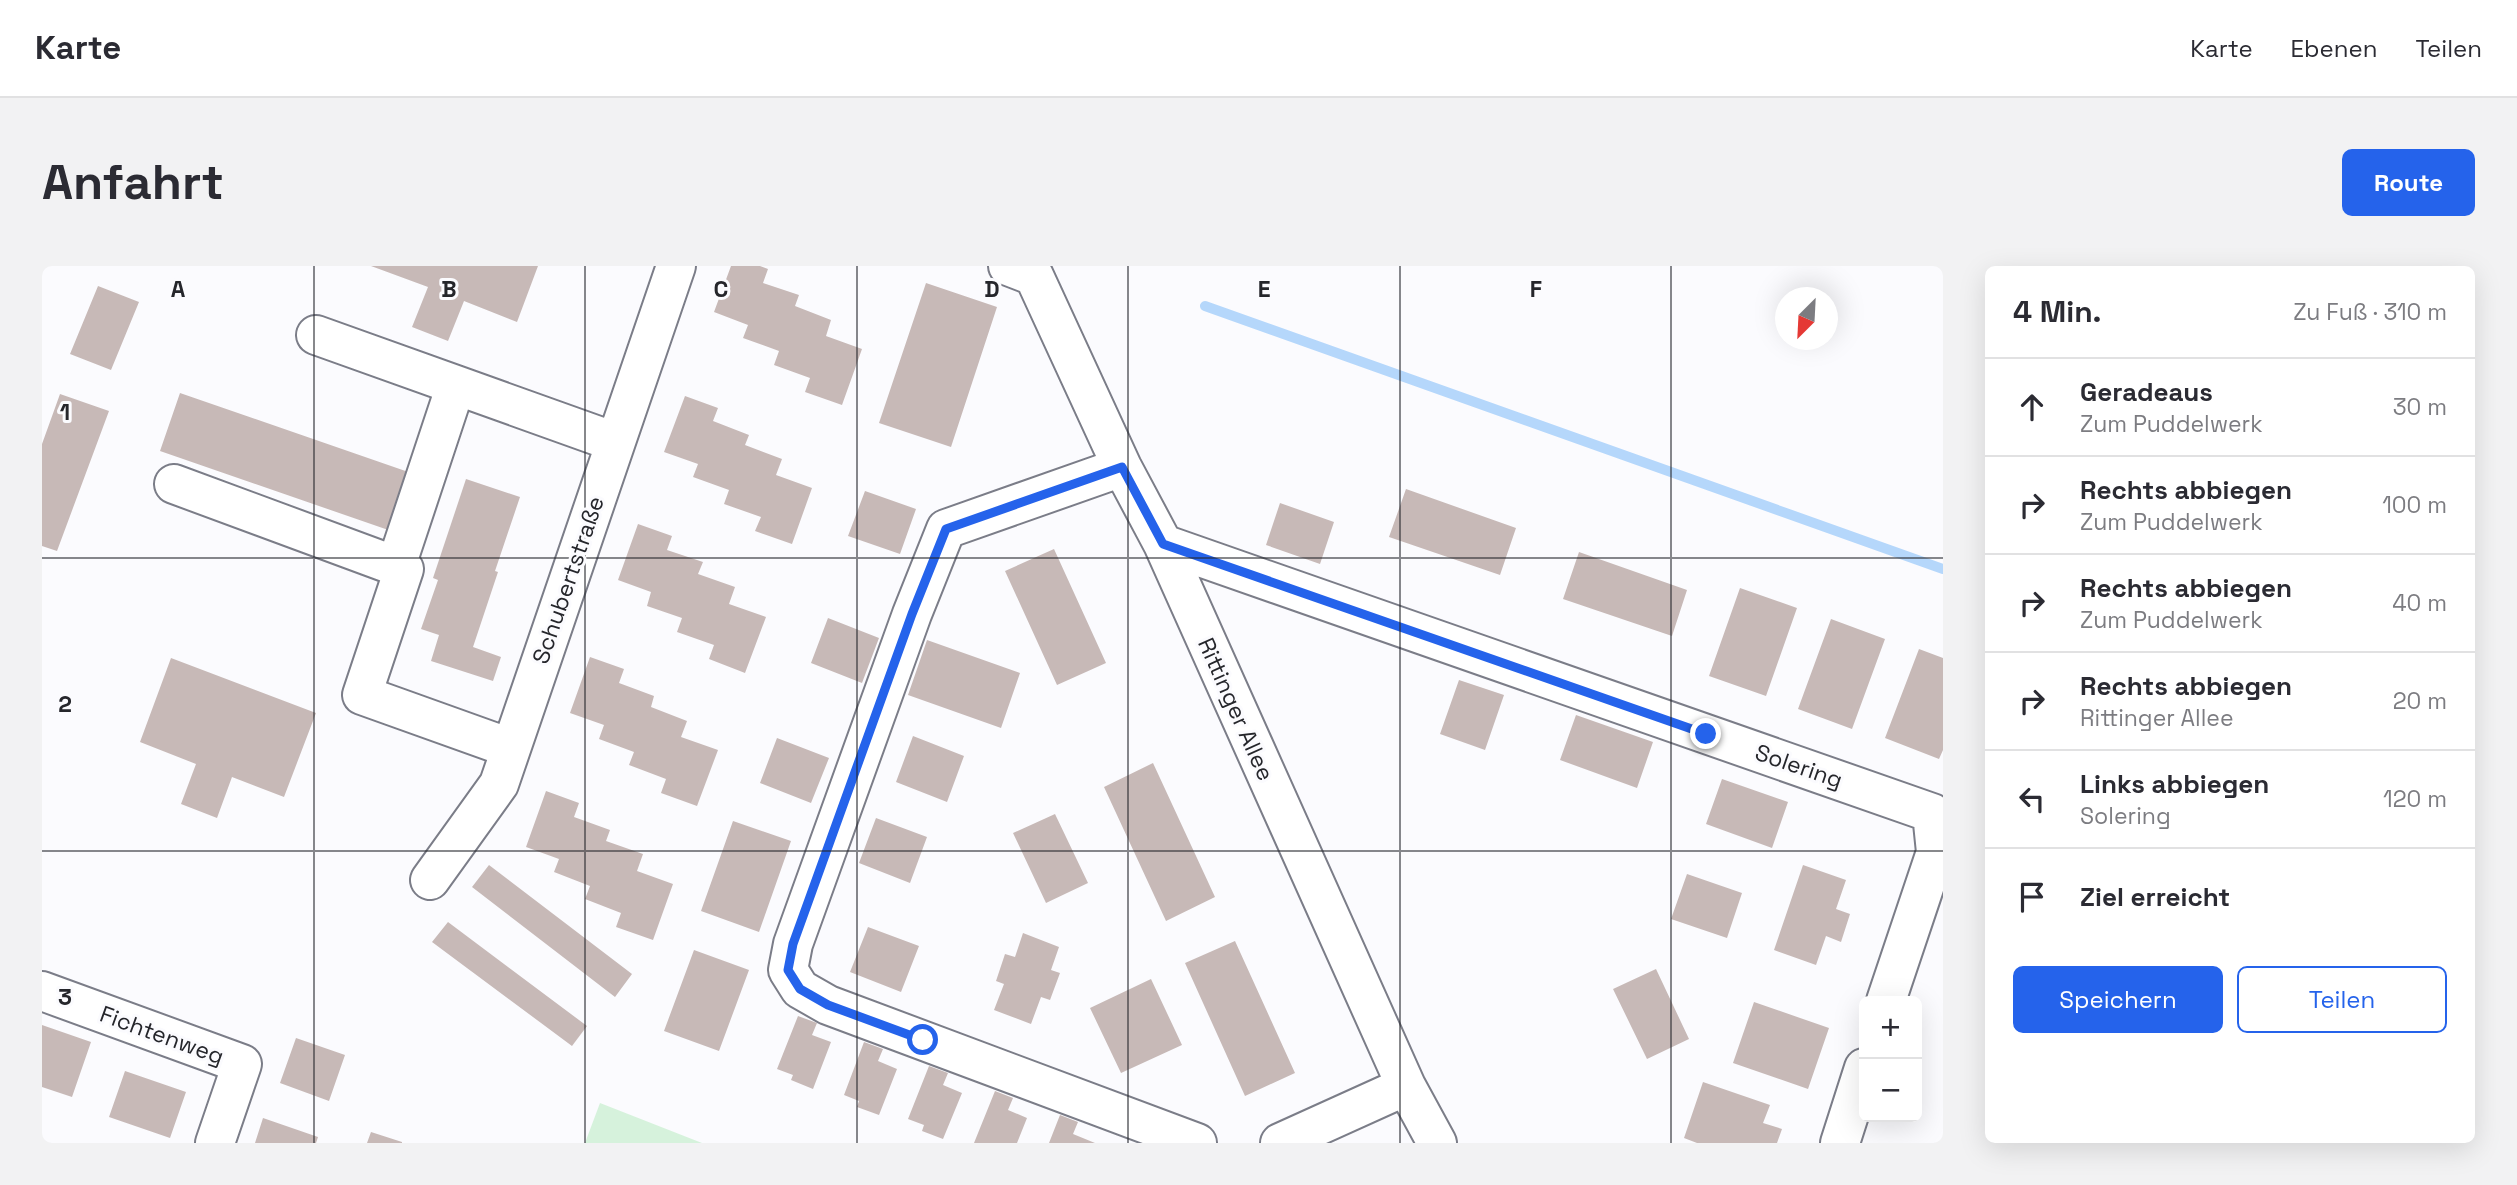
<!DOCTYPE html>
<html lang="de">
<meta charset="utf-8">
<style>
:root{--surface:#fff;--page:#f2f2f3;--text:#2b2b33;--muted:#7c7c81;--line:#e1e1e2;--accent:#2563eb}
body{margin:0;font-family:"Space Grotesk",sans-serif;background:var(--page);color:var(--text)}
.controls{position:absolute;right:21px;bottom:21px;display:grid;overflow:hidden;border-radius:10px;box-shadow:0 7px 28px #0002}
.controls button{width:63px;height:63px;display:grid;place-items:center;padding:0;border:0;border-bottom:2px solid var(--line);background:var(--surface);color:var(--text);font:35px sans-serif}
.compass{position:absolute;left:1733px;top:21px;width:63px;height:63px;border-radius:50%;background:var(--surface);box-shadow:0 7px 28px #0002;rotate:204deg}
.stop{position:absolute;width:21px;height:21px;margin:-16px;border:5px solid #2563eb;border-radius:50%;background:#fff}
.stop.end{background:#2563eb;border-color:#fff;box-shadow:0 2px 7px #0008}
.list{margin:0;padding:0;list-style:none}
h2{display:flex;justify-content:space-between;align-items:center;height:91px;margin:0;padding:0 28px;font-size:30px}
h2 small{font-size:23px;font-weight:400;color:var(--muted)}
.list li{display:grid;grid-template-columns:46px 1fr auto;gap:21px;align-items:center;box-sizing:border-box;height:98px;padding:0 28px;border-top:2px solid var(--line)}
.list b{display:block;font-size:26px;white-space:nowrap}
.list p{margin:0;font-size:23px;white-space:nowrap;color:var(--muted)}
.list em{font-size:23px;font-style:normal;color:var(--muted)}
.actions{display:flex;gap:14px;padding:21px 28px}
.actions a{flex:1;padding:16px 0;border:2px solid var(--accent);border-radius:10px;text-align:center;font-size:24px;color:var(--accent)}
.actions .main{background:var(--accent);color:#fff}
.icon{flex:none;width:38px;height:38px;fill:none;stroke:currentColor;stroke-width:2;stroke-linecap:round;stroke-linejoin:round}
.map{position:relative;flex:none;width:1901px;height:877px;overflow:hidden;border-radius:10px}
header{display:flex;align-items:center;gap:42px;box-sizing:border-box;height:98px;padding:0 35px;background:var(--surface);border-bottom:2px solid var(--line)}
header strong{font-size:33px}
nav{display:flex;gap:38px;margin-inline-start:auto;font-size:24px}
.intro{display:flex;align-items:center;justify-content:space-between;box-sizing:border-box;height:168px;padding:0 42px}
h1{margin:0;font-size:49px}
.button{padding:18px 32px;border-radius:10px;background:var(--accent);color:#fff;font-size:24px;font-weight:700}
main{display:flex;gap:42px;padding:0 42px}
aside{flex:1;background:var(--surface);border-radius:10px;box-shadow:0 7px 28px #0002}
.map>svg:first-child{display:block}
.green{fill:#d6f2dc}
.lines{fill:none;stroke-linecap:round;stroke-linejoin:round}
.stream{stroke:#b5d7fb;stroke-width:10}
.building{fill:#c7b9b7}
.minor-casing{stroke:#7b7d88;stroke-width:42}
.minor{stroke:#fff;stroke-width:38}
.route{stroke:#2563eb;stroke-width:9}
.grid{fill:none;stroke:#25262b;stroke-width:2;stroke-opacity:0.55}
.labels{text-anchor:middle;stroke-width:6;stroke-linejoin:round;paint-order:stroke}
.street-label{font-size:23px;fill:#25262b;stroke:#fbfbfe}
.grid-label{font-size:23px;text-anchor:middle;font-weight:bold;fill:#25262b;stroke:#fbfbfe;stroke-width:6;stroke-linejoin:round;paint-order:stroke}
</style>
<header>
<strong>Karte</strong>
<nav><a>Karte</a><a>Ebenen</a><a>Teilen</a></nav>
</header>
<div class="intro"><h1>Anfahrt</h1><a class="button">Route</a></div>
<main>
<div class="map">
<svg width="1901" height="877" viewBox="0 0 1901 877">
<rect width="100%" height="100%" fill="#fbfbfe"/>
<path class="green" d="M558,837L660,877H543Z"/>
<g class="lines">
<path class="stream" d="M1163,40L1901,303"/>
</g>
<path class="building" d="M329,0H496L475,56L422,35L406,75L370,61L386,21Z
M689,0H718L726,3L721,17L757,29L753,40L789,54L784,70L820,83L800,139L763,126L768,112L732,99L737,85L701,72L706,59L672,46Z
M884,17L955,41L909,181L837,157Z
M56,20L97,36L69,104L28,88Z
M138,127L375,209L355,267L118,185Z
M18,128L67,145L15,285L0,280V178Z
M643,130L676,142L671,155L707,169L703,179L740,193L734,209L770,222L750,278L713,265L719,251L682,238L687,224L651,211L656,198L622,186Z
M424,213L478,231L453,305L456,306L431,381L459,391L451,415L389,395L397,369L379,363L396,314L391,312Z
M1364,223L1474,262L1458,309L1347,271Z
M823,225L874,243L858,288L806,270Z
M1238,237L1292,256L1278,298L1224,279Z
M596,258L630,270L625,284L661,296L656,308L693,321L687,338L724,351L703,407L667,393L672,379L635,366L640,352L605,340L609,326L576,314Z
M1012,283L1064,397L1015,419L963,305Z
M1537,286L1645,324L1630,370L1521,333Z
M1698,322L1755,342L1724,430L1667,410Z
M786,352L837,372L820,417L769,397Z
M1789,353L1843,373L1810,463L1756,443Z
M885,374L978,407L959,462L866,429Z
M1877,383L1901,392V484L1897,493L1843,472Z
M548,391L582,403L577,417L612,430L609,441L645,455L639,471L676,484L655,540L619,527L624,513L587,499L592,486L557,473L562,459L528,447Z
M129,392L274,447L242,531L190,511L175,552L139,538L154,498L98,476Z
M1417,414L1462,429L1443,484L1398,468Z
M1534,449L1611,476L1595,522L1518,494Z
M871,470L922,490L905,536L854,516Z
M735,472L787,492L769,537L718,517Z
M1111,497L1173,631L1124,655L1062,521Z
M1680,513L1746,536L1730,582L1664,558Z
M504,525L537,537L532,551L568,564L564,575L601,588L595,605L631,618L611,674L574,661L579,647L543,633L548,620L512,606L517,593L484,581Z
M1013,548L1046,617L1004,637L971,567Z
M834,552L885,571L868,617L817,597Z
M691,555L749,575L717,666L659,645Z
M447,599L590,708L573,731L430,621Z
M1761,599L1804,614L1794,643L1808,648L1799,676L1784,670L1774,699L1732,684Z
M1645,608L1700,627L1685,672L1629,653Z
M406,656L545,760L530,780L390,676Z
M826,661L877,680L859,726L808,706Z
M981,667L1017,681L1009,704L1018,707L1008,734L999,731L989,758L952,744L962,718L954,715L963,688L973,691Z
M1193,675L1253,807L1203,830L1143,697Z
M652,684L707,704L677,785L622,765Z
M1614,703L1647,773L1605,793L1571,723Z
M1109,713L1140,779L1079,807L1048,742Z
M1712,736L1787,762L1766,823L1691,797Z
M756,750L775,757L770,769L789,776L771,823L749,814L751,809L735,803Z
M0,759L49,776L30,831L0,821Z
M254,772L303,789L287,835L238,817Z
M822,776L841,783L836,795L855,803L837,849L815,841L817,835L802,829Z
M887,800L906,807L901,819L920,827L901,873L880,865L882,859L866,853Z
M83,805L144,826L128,872L67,851Z
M1661,816L1728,839L1721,857L1740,863L1735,877H1655L1642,872Z
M953,825L971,832L966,844L985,852L975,877H932Z
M1018,849L1036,856L1031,868L1053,877H1007Z
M221,852L276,871L274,877H213Z
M329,866L360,876V877H325Z"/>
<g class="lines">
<defs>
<path id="minor" d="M966,0L992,10L1080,201L1121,278L1364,820L1395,877
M274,69L573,176
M1080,201L904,263L870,348L751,678L746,704L758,723L786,739L1155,877
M132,218L362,303L320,429L468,482
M1121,278L1890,547L1894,586L1844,735
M354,300L414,119
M388,614L457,518L634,0
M0,725L200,798L173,877
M1238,877L1364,820
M1798,877L1822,802"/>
</defs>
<use href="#minor" class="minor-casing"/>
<use href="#minor" class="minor"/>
</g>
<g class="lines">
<path class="route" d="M881,774L786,739L758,723L746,704L751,678L870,348L904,263L1080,201L1121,278L1664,468"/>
</g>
<path class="grid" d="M272,0V877M543,0V877M815,0V877M1086,0V877M1358,0V877M1629,0V877M0,292H1901M0,585H1901"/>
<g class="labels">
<g class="street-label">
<text transform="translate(526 314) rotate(-71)" y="8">Schubertstraße</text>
<text transform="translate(1194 443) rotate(66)" y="8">Rittinger Allee</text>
<text transform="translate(1757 500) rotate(19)" y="8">Solering</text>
<text transform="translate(120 769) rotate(20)" y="8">Fichtenweg</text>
</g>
</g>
<g class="grid-label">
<text x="136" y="31">A</text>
<text x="407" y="31">B</text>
<text x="679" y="31">C</text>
<text x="950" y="31">D</text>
<text x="1222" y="31">E</text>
<text x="1494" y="31">F</text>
<text x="23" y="154">1</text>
<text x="23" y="446">2</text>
<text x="23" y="739">3</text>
</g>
</svg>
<div class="controls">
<button>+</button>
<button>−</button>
</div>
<svg class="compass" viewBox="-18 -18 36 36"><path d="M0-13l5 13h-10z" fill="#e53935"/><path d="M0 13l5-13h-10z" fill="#7c7c81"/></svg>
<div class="stop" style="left:881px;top:774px"></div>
<div class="stop end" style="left:1664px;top:468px"></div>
</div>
<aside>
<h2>4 Min.<small>Zu Fuß · 310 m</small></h2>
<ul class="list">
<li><svg class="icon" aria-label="ahead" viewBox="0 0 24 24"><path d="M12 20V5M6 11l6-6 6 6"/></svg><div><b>Geradeaus</b><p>Zum Puddelwerk</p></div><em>30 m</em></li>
<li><svg class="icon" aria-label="right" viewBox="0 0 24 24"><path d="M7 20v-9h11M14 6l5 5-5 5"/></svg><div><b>Rechts abbiegen</b><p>Zum Puddelwerk</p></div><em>100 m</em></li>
<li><svg class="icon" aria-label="right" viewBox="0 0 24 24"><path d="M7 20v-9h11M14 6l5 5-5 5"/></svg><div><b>Rechts abbiegen</b><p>Zum Puddelwerk</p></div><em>40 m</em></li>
<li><svg class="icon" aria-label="right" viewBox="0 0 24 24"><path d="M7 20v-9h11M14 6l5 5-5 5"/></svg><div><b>Rechts abbiegen</b><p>Rittinger Allee</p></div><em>20 m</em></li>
<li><svg class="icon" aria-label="left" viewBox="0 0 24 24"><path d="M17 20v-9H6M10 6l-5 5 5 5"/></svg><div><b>Links abbiegen</b><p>Solering</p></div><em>120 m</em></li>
<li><svg class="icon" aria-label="arrive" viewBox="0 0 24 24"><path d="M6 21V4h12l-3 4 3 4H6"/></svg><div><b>Ziel erreicht</b></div></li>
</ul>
<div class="actions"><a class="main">Speichern</a><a>Teilen</a></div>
</aside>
</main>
